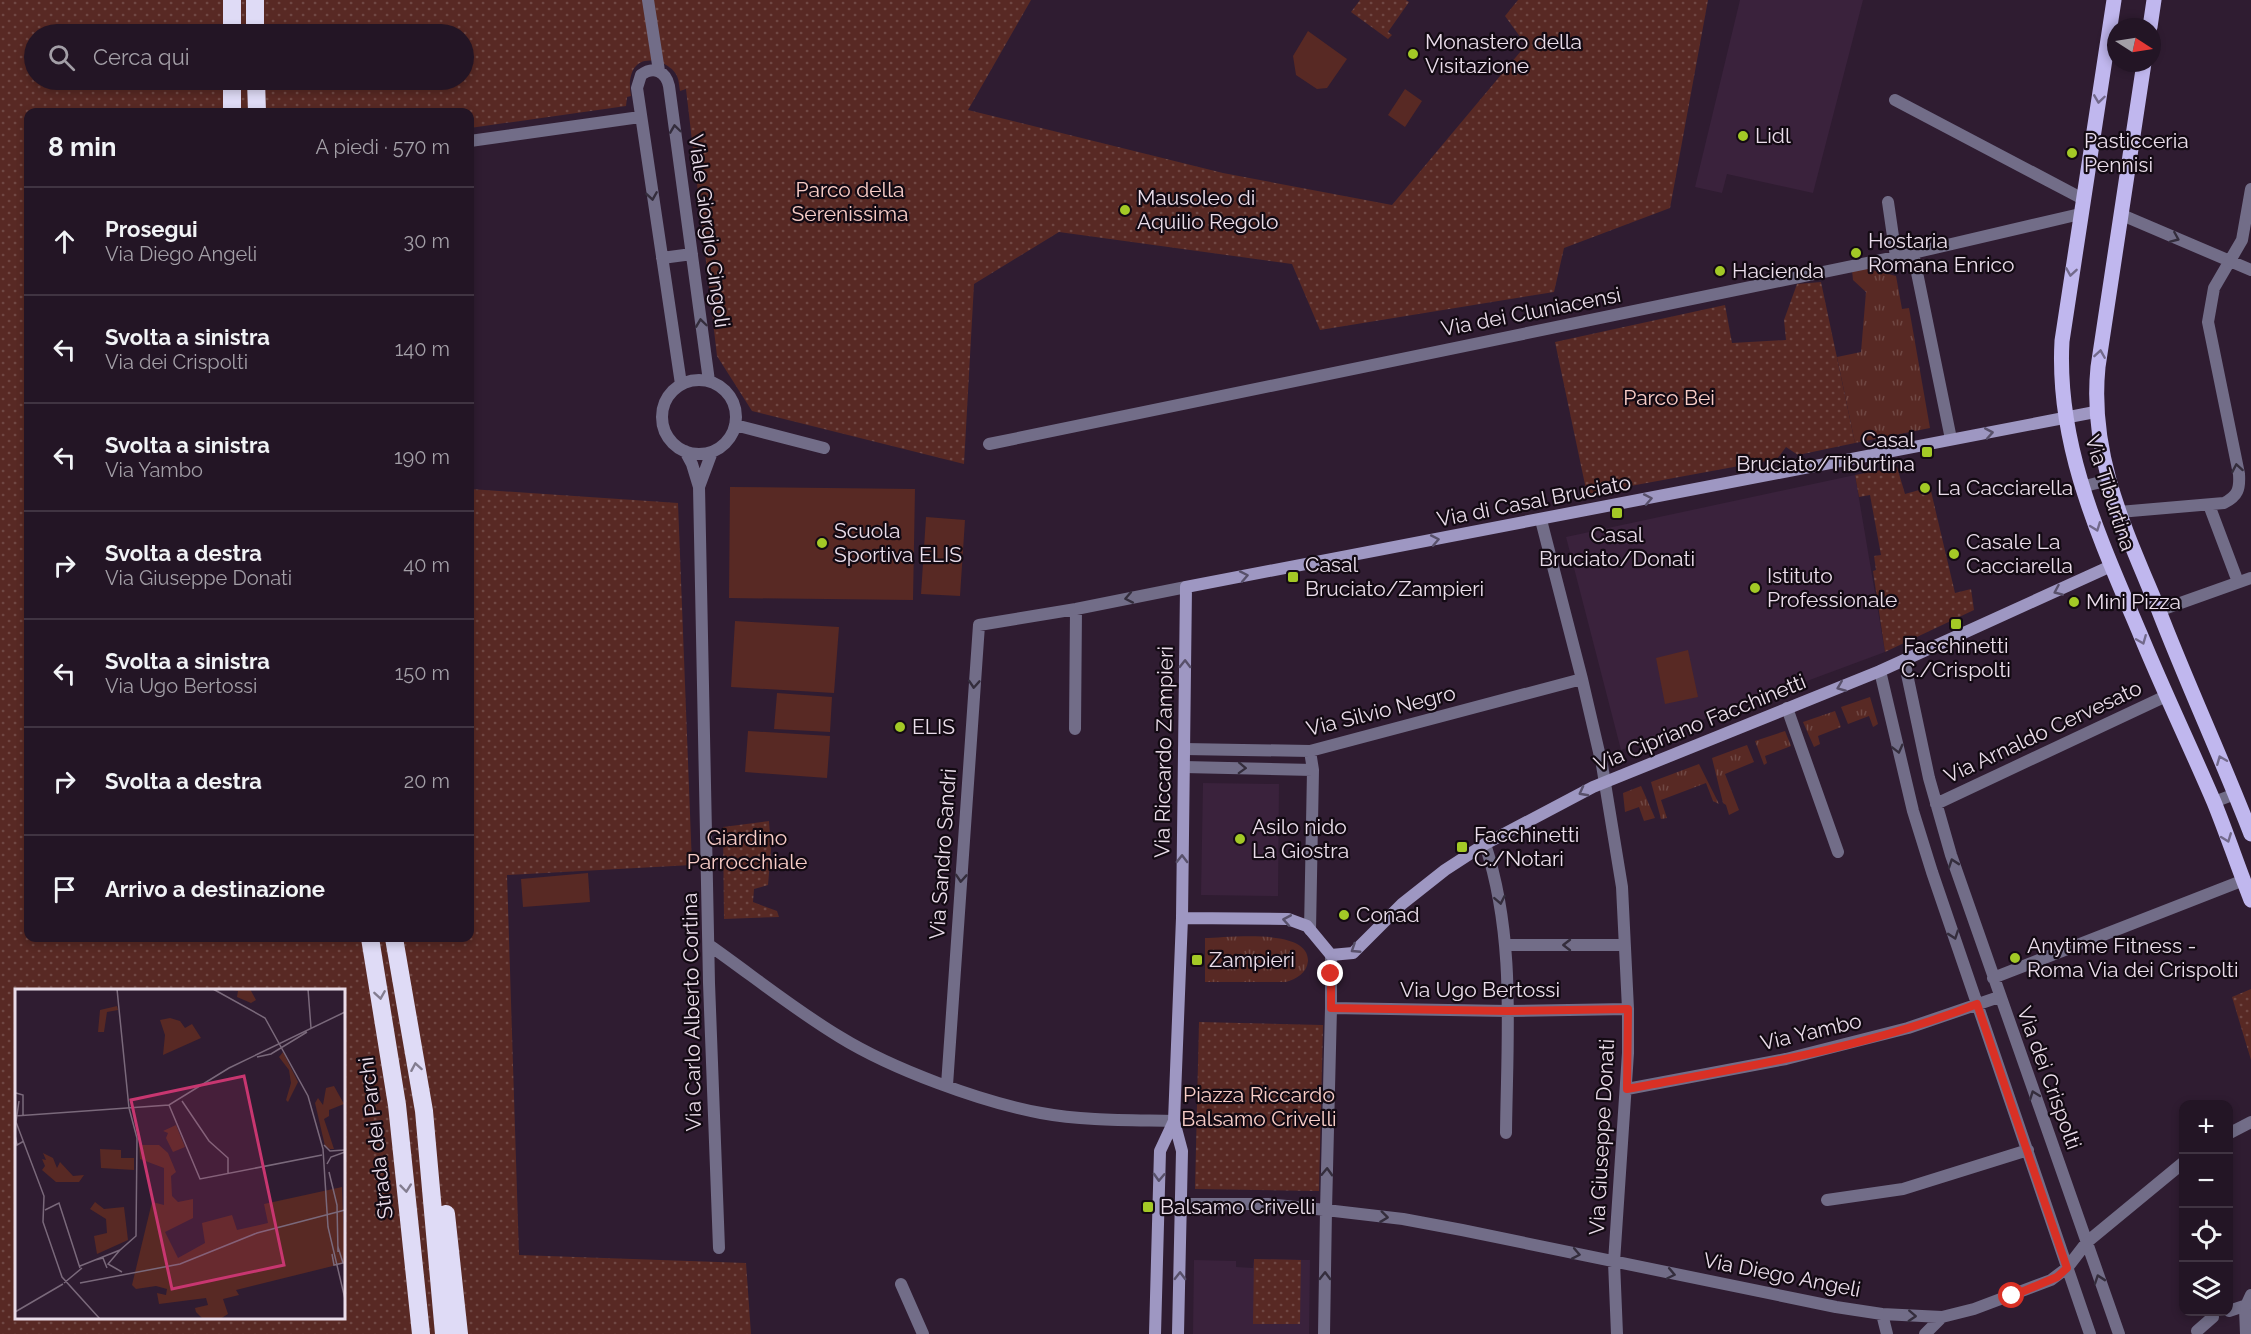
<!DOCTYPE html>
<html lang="it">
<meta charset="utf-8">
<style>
:root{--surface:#231525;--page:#2b1e2d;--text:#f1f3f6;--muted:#a39fa7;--line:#403442}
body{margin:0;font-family:Raleway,sans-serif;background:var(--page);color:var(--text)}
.controls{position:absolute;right:18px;bottom:18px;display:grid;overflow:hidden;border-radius:12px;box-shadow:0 3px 9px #0003}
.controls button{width:54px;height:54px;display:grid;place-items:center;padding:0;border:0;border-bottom:2px solid var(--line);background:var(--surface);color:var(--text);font:30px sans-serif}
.compass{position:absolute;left:2107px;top:18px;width:54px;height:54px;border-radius:50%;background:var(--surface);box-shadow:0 3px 9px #0003;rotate:102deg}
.stop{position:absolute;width:18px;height:18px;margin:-14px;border:4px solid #d93025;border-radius:50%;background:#fff}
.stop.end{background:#d93025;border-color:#fff;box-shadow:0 2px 6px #0008}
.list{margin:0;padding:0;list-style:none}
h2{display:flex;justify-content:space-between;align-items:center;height:78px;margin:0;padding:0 24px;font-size:26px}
h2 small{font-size:20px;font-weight:400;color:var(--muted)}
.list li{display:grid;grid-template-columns:39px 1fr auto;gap:18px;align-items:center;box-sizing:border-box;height:108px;padding:0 24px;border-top:2px solid var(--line)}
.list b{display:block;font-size:22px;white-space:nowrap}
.list p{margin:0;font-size:20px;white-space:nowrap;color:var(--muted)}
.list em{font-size:20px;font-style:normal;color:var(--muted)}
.icon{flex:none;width:33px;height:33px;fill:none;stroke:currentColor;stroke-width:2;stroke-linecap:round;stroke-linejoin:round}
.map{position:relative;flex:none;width:2251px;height:1334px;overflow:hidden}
.search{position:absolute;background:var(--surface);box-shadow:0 3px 9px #0003;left:24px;top:24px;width:450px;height:66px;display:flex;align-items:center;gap:15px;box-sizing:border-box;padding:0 21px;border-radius:33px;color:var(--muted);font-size:22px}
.panel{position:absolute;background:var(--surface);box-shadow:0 3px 9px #0003;left:24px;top:108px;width:450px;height:834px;border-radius:12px}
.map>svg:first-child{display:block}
.built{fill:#3a223c}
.grass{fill:url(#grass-tufts)}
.park{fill:url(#park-dots);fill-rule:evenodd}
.garden{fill:#582924}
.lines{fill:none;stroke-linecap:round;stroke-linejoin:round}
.street{stroke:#726d88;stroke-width:12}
.secondary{stroke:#9e97c2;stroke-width:12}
.primary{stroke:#c0b7ee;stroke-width:15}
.highway{stroke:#dfdbf6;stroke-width:18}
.oneway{stroke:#72698b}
.oneway2{stroke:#342d3c}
.oneway3{stroke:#58506a}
.oneway4{stroke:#837d90}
.route{stroke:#d93025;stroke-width:8}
.poi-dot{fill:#a3c926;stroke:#130a13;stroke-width:2}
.labels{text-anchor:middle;stroke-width:4.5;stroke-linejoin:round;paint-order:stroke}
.poi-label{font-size:21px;fill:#eaddea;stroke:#130a13;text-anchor:start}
.park-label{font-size:21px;fill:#f8cdc7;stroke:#130a13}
.street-label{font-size:21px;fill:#eaddea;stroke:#130a13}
.inset-road{fill:none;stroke:#7a697b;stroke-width:1.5}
.view{fill:#c83670;fill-opacity:0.15;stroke:#c83670;stroke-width:3}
.inset-edge{fill:none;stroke:#eaddea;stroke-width:3}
</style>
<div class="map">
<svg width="2251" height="1334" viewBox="0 0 2251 1334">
<defs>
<pattern id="grass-tufts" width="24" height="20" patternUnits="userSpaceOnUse" patternTransform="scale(1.5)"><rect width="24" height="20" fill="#582924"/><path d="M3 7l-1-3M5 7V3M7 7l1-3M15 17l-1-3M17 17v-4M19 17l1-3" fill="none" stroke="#704844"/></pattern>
<pattern id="park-dots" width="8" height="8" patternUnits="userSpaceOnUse" patternTransform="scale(1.5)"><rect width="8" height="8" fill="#582924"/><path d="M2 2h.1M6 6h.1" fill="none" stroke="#704844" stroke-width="1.8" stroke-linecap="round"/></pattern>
</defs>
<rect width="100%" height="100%" fill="#2f1c31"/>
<path class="built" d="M1740,0H1863L1813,193L1727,174L1722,193L1695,187Z
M1855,475L1885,652L1621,750L1566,537Z
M1203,783L1279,784L1278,896L1201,895Z
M1254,1259L1310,1260L1309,1334H1193L1194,1260L1236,1261V1267L1253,1268Z"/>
<path class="grass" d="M1864,268L1896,276L1902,309L1909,308L1930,428L1855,443L1837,357L1861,352L1866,292L1853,280L1852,270Z
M1870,697L1878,724L1873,727L1869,716L1848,724L1841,707Z
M1835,711L1841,727L1818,736L1820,744L1814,747L1803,722Z
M1785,731L1791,746L1765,756L1767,763L1764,765L1755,741Z
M1747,745L1754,762L1725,774L1739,810L1729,815L1726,805L1723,803L1712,758Z
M1699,764L1719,804L1713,801L1706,783L1661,800L1667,818L1661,819L1651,782Z
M1641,786L1655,818L1644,821L1639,807L1625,812L1623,793Z
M1205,938C1227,938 1309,927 1308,961C1307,973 1296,979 1286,982H1205Z"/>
<path class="park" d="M0,0H1031L968,110L1223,173L1392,205L1526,45L1505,16L1518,0H1708L1670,208L1564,248L1554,292L1320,330L1292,264L1059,232L974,284L964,464L752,411L717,356L686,89L680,91C679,86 679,80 677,76C674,69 666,64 659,62C634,55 627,75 631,96L627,97L626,106L470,128V112H28V938H470V489L678,503L692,865L507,875L519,1255L746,1263L751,1334H0ZM34,34H464V80H34ZM16,990H344V1318H16Z
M1360,0H1406L1409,2L1388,32L1392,35L1388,39L1351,12Z
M1821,282L1855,443L1798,455L1786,447L1777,459L1587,494L1555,342L1725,305L1732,343L1786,340L1784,320L1797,284Z
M1897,467L1905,494L1930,487L1955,593L1971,589L1974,610L1885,652L1873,571L1876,570L1874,556L1881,555L1870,495L1859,497L1855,475Z
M769,821L771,850L768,885L754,889L753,902L777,911L779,917L724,919L723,827Z
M2251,989V1060L2232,997Z
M1199,1022L1323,1025L1319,1191L1195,1189Z
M1254,1259L1301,1260L1300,1324H1253Z"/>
<path class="garden" d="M1308,31L1347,59L1327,88L1317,89L1296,75L1293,56Z
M1405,89L1422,101L1405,127L1388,115Z
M730,487L915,489L913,600L729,598Z
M926,517L965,520L960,596L921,594Z
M735,621L839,627L834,693L731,687Z
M1688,650L1698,697L1665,704L1656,658Z
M777,693L832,697L830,732L774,729Z
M748,731L830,736L827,778L745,772Z
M588,873L590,902L523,907L521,879Z"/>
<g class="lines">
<path class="street" d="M648,0L659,71
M1895,100L2083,199
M470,141L640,117
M1888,202L1896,257
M2122,215L2251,270
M1913,253L1951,439
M662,258L692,254
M662 417a37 37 0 1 1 74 0a37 37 0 1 1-74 0Z
M681,384L637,88L641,75C654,65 666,72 669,86L709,381
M735,425L824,448
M989,444L1896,257L2080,214
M685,451L692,464L699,487L709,983L719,1248
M699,487L712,452
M2081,487L2109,480
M2209,505L2238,582
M2119,512L2224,503C2238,496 2240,489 2239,474L2208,322L2214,288L2242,240L2251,189
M1541,520L1582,679L1602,765L1622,887L1628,1009V1053L1614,1262L1617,1334
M2158,611L2251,578
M1904,660L1929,778L1951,855L2119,1334
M1880,671L1913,811L1932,872L2090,1334
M1787,708L1838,852
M1075,729L1076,609
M1184,749L1310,751L1582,679
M1310,751L1313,770L1310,930
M1184,767L1313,770
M2214,802L2235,794
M1936,804L2166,696
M1485,844C1516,938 1507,1036 1506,1133
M709,945C753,976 795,1010 840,1037C892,1069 981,1102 1041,1113C1084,1121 1130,1120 1174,1121
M1506,945H1625
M1993,978L2244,880
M1331,1008L1508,1011L1628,1009
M947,1085L979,625L1076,609L1186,587
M1627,1089L1786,1059L1908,1028L1999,997
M2228,1134L2251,1122
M1827,1200L1903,1189L2028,1150
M1181,1204H1268L1326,1210L1331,1008V955
M901,1284L923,1334
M2229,1311L2247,1305
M1882,1314L1887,1334
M2197,1331L2213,1317
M1324,1334L1326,1210L1403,1219L1462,1230L1836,1307L1882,1314L1942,1317L1974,1309L2051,1280L2067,1268L2087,1242L2184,1162
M1925,1334L1942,1317
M2246,1334L2245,1308L2251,1295"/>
<path class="secondary" d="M1182,918L1288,919L1307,926L1331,955L1353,953L1402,904L1445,870L1485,844L1593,787L1880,671L2111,566
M1155,1334L1160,1151L1174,1121
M1178,1334L1182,1151L1174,1121L1182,918L1186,587L2095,412"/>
<path class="primary" d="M2114,0L2062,341C2056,447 2101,541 2141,636C2164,692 2190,746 2214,802C2227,834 2238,867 2251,900
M2150,27L2154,0
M2144,63L2098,367C2089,457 2126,531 2159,611C2188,686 2222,759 2251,834"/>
<path class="highway" d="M255,0V34
M232,34V0
M232,80V112
M256,80L257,112
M370,938L397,1105L421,1334
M394,938L424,1111L444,1334
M446,1214L459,1334"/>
</g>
<defs><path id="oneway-chevron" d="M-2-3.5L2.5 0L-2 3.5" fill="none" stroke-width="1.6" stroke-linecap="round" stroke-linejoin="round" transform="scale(1.5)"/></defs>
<g class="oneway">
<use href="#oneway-chevron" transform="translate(2099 99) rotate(98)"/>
<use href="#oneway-chevron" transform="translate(2071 272) rotate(99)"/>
<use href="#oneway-chevron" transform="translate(2100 354) rotate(-81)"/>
<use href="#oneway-chevron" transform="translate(2096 527) rotate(69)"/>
<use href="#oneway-chevron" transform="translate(2142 640) rotate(68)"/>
<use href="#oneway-chevron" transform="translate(2221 760) rotate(-112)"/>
<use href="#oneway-chevron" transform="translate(2227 838) rotate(69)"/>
</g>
<g class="oneway2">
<use href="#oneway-chevron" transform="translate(675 129) rotate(-98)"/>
<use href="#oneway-chevron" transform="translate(652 196) rotate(81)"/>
<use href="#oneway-chevron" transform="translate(2175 238) rotate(23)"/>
<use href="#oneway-chevron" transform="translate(701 323) rotate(-98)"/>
<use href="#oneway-chevron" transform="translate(2237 468) rotate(-100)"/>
<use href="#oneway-chevron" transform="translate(1129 598) rotate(169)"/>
<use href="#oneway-chevron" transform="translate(974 684) rotate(94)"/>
<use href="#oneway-chevron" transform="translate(1898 749) rotate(76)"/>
<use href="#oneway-chevron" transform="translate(1242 768) rotate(2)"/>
<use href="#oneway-chevron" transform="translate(1953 863) rotate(-109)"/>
<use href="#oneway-chevron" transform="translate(961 878) rotate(94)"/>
<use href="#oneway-chevron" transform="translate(1500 900) rotate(79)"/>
<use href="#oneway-chevron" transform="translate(1954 935) rotate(71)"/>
<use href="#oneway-chevron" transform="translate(1567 945) rotate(-180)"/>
<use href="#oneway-chevron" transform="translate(2034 1095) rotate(-110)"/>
<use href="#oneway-chevron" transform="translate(1327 1172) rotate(-88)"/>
<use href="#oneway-chevron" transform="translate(1384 1217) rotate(7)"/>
<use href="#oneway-chevron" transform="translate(1576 1254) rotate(11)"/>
<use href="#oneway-chevron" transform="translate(1671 1274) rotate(12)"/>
<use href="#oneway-chevron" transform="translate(1325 1276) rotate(-89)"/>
<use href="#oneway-chevron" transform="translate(2099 1279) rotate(-109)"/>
<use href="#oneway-chevron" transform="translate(1912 1316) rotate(3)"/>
</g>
<g class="oneway3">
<use href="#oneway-chevron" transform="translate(1989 433) rotate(-10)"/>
<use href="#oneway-chevron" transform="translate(1648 499) rotate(-11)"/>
<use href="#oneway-chevron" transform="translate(1435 540) rotate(-11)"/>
<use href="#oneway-chevron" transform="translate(1244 576) rotate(-11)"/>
<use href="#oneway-chevron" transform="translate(2058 591) rotate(156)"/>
<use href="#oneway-chevron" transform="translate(1185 664) rotate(-89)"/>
<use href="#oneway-chevron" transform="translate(1841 687) rotate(158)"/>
<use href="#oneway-chevron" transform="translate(1583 792) rotate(152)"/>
<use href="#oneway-chevron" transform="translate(1182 859) rotate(-89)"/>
<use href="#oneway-chevron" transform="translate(1287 920) rotate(-170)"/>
<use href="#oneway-chevron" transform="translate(1355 949) rotate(147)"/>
<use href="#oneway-chevron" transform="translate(1159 1177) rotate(92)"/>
<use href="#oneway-chevron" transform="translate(1180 1276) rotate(-89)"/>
</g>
<g class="oneway4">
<use href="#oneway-chevron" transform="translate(380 995) rotate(81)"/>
<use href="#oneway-chevron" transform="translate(416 1067) rotate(-100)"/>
<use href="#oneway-chevron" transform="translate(406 1188) rotate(84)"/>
</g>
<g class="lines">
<path class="route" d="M1331,974V1008L1508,1011L1628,1009L1627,1089C1744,1067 1867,1048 1977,1004L2067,1268L2057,1277L2012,1296"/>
</g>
<g class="poi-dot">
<circle cx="1413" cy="54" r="6"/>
<circle cx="1743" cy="136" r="6"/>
<circle cx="2072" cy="153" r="6"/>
<circle cx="1125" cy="210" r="6"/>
<circle cx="1856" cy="253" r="6"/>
<circle cx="1720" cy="271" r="6"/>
<rect x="1921" y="446" width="12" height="12" rx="3"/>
<circle cx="1925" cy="488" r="6"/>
<rect x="1611" y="507" width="12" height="12" rx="3"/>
<circle cx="822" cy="543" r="6"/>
<circle cx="1954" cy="554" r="6"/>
<rect x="1287" y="571" width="12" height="12" rx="3"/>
<circle cx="1755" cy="588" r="6"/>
<circle cx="2074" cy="602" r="6"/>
<rect x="1950" y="618" width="12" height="12" rx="3"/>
<circle cx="900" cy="727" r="6"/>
<circle cx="1240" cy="839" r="6"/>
<rect x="1456" y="841" width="12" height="12" rx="3"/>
<circle cx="1344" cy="915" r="6"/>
<circle cx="2015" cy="958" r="6"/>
<rect x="1191" y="954" width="12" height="12" rx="3"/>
<rect x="1142" y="1201" width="12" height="12" rx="3"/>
</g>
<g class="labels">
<g class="poi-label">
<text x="1425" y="49">Monastero della<tspan x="1425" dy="24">Visitazione</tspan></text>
<text x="1755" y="143">Lidl</text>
<text x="2084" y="148">Pasticceria<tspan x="2084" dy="24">Pennisi</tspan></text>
<text x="1137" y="205">Mausoleo di<tspan x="1137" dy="24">Aquilio Regolo</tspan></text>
<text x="1868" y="248">Hostaria<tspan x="1868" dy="24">Romana Enrico</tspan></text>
<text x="1732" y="278">Hacienda</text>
<text x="1915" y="447" text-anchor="end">Casal<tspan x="1915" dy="24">Bruciato/Tiburtina</tspan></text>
<text x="1937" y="495">La Cacciarella</text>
<text x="834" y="538">Scuola<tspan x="834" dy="24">Sportiva ELIS</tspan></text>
<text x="1617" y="542" text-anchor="middle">Casal<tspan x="1617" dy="24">Bruciato/Donati</tspan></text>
<text x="1966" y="549">Casale La<tspan x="1966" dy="24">Cacciarella</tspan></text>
<text x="1305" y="572">Casal<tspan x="1305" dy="24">Bruciato/Zampieri</tspan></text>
<text x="1767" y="583">Istituto<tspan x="1767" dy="24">Professionale</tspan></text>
<text x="2086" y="609">Mini Pizza</text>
<text x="1956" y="653" text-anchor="middle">Facchinetti<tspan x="1956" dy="24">C./Crispolti</tspan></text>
<text x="912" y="734">ELIS</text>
<text x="1252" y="834">Asilo nido<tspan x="1252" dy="24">La Giostra</tspan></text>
<text x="1474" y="842">Facchinetti<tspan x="1474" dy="24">C./Notari</tspan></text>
<text x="1356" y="922">Conad</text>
<text x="2027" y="953">Anytime Fitness -<tspan x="2027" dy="24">Roma Via dei Crispolti</tspan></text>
<text x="1209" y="967">Zampieri</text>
<text x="1160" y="1214">Balsamo Crivelli</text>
</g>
<g class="park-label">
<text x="850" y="197">Parco della<tspan x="850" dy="24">Serenissima</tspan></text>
<text x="1669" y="405">Parco Bei</text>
<text x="747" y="845">Giardino<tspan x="747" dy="24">Parrocchiale</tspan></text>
<text x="1259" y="1102">Piazza Riccardo<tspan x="1259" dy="24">Balsamo Crivelli</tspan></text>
</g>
<g class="street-label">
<text transform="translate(709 231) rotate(82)" y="7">Viale Giorgio Cingoli</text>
<text transform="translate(1531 312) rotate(-11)" y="7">Via dei Cluniacensi</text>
<text transform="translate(2110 493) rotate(72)" y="7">Via Tiburtina</text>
<text transform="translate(1534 501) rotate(-11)" y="7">Via di Casal Bruciato</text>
<text transform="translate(1381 711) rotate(-14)" y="7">Via Silvio Negro</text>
<text transform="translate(1700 723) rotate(-22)" y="7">Via Cipriano Facchinetti</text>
<text transform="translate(2043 732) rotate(-25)" y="7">Via Arnaldo Cervesato</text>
<text transform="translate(1164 752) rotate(-89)" y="7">Via Riccardo Zampieri</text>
<text transform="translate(943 854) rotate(-86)" y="7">Via Sandro Sandri</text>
<text x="1480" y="997">Via Ugo Bertossi</text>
<text transform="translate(692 1012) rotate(-91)" y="7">Via Carlo Alberto Cortina</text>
<text transform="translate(1811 1032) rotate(-13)" y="7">Via Yambo</text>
<text transform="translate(2049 1078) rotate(70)" y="7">Via dei Crispolti</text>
<text transform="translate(1602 1137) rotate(-87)" y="7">Via Giuseppe Donati</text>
<text transform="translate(376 1138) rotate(-97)" y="7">Strada dei Parchi</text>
<text transform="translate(1782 1275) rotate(11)" y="7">Via Diego Angeli</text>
</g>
</g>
<g transform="translate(15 989)">
<rect width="330" height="330" fill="#2f1c31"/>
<path d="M212,0H235L241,11L236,14L222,8L223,2ZM319,97L329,115L314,121V127L309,130L319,160H315L310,157L300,114L303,109L308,116L311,99ZM28,164L38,169L42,179L45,173L58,187L69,186L64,193H41L27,181L30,177L27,170L31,171Z" fill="#582924"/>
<path d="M102,17L103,21L92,23L89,43H83L85,21ZM155,29L165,32L170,39L177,35L186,49L148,66L150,46L145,31ZM268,63L283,93L273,113L271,111L276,94L274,81L264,68ZM161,136L170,158L158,163L151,149L153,144L148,142ZM124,156H144L153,164L161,183L156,187L157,207L163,213L178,210V229L150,243L163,269L190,254L187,234L217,226L222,241L253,234L249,215L327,198L330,274L221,301L224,306L208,310L213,325L205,330H188L181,323L180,319L193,316L191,309L144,315L142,304L151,306L152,300L141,297L121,300L117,296L137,213L149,216V179L125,170ZM85,160L106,161V169H119V181L86,179ZM80,213L89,220L109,218L113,251L82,265L79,247L92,244L91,230L75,220Z" fill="#582924"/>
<path class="inset-road" d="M102,0L114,119M198,0L250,29L293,107L308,160L313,238L330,310M293,0L296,39M242,68L256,65L292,43M1,104L8,106V127M4,112L1,133L29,207L28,233L47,288L85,330M167,112L194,152L213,169V184M154,116L185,190L307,166M0,127L154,116L214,79L330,23M0,146L2,156L9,152M309,156L315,162L330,161M312,175L316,168L330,163M314,183L322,216L323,263M30,221L44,214L65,279M105,261L93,275L107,283M317,265L319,276L328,274L323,258M80,271L88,269L92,279M65,277L105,261L121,247L122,149L114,119M49,294L67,279M65,294L165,275L242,244L330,221M0,323L48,295"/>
<path class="view" d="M229,87L269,276L157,300L116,111Z"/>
<rect width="330" height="330" class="inset-edge"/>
</g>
</svg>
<div class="controls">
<button>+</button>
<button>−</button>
<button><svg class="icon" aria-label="locate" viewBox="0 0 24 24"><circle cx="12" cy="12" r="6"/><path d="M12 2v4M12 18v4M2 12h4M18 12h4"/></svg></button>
<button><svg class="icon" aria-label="layers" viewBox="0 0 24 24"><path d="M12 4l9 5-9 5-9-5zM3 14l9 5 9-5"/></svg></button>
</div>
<svg class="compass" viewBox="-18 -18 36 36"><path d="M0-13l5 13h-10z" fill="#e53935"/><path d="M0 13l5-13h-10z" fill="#a39fa7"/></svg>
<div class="stop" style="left:2012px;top:1296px"></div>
<div class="stop end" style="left:1331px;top:974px"></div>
<div class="search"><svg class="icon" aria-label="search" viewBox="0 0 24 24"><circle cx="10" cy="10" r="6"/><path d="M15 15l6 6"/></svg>Cerca qui</div>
<section class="panel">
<h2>8 min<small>A piedi · 570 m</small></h2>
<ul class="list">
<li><svg class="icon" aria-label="ahead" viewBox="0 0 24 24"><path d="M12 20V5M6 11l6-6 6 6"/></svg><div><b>Prosegui</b><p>Via Diego Angeli</p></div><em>30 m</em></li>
<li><svg class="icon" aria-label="left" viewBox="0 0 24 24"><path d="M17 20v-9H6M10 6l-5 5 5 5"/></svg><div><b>Svolta a sinistra</b><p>Via dei Crispolti</p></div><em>140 m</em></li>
<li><svg class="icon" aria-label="left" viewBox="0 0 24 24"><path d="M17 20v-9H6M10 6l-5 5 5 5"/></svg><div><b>Svolta a sinistra</b><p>Via Yambo</p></div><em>190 m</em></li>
<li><svg class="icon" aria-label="right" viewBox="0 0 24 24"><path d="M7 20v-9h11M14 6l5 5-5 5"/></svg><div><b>Svolta a destra</b><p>Via Giuseppe Donati</p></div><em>40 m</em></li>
<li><svg class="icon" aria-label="left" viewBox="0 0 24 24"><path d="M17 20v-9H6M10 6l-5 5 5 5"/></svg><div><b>Svolta a sinistra</b><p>Via Ugo Bertossi</p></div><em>150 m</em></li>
<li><svg class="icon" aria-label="right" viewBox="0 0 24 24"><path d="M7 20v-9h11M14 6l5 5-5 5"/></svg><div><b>Svolta a destra</b></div><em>20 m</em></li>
<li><svg class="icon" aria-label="arrive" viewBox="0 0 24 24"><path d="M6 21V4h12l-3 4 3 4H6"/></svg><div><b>Arrivo a destinazione</b></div></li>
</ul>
</section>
</div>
